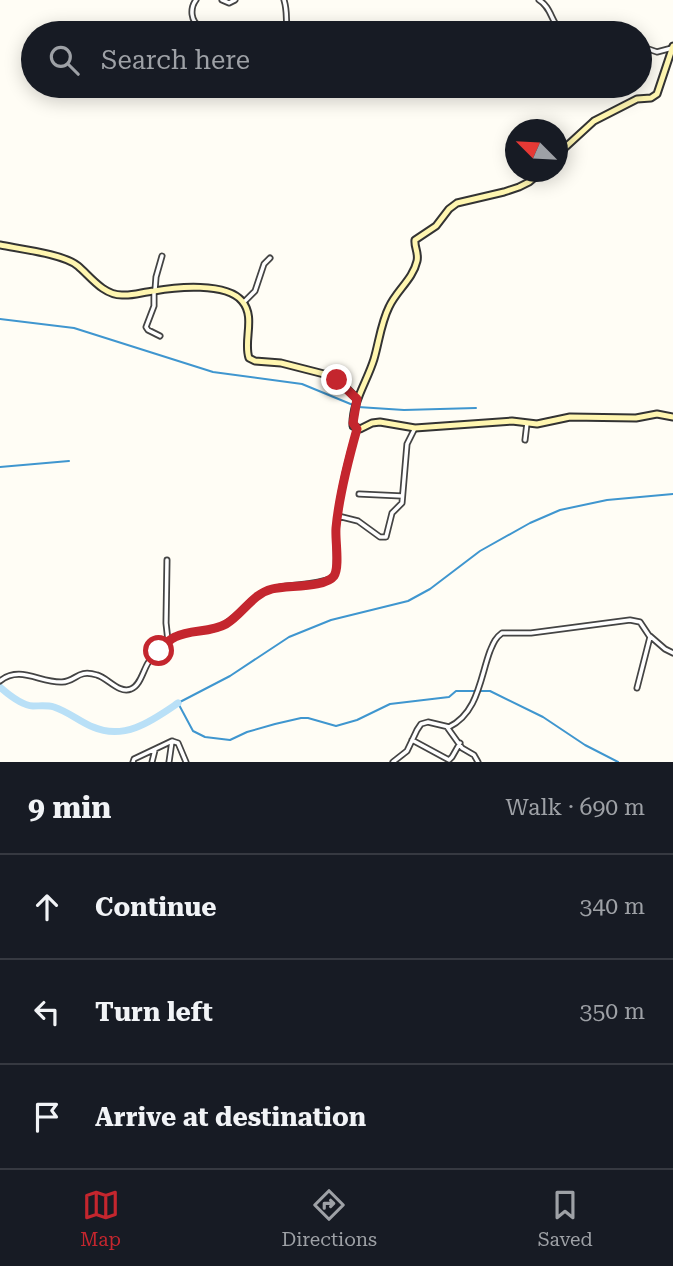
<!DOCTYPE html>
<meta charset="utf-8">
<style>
:root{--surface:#171b24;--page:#242831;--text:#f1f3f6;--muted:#9ea1a6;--line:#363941;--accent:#c4262e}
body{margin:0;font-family:"Roboto Serif",serif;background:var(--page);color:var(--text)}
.compass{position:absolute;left:505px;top:119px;width:63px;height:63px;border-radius:50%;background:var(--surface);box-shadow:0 4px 18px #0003;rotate:294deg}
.stop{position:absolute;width:21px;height:21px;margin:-16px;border:5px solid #c4262e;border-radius:50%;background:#fff}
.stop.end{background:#c4262e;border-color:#fff;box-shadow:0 2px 7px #0008}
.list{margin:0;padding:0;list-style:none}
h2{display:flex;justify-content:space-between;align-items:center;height:91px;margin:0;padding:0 28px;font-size:30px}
h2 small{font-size:23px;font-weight:400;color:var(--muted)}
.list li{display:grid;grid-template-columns:46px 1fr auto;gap:21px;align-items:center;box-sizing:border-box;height:105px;padding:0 28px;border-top:2px solid var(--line)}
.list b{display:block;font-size:26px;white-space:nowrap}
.list em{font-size:23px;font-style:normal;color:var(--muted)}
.icon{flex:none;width:38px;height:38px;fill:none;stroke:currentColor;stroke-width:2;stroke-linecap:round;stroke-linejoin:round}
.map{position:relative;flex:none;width:673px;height:762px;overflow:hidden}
.search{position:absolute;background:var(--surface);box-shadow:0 4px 18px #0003;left:21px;right:21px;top:21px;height:77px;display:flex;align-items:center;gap:18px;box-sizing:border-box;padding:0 24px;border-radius:38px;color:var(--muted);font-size:26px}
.sheet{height:406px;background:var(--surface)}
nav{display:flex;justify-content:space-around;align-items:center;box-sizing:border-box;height:98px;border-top:2px solid var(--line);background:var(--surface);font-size:19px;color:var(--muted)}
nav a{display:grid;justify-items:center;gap:4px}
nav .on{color:var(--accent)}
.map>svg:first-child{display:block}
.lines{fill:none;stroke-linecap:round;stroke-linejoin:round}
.stream{stroke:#3f96cf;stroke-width:2}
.river{stroke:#b9e0f7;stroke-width:7}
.street-casing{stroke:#444;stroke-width:7}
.secondary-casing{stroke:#333;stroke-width:9}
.street{stroke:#fff;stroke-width:3.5}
.secondary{stroke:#fff6b0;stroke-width:5}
.route{stroke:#c4262e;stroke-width:9}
</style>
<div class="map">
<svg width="673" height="762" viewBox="0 0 673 762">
<rect width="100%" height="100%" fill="#fffdf5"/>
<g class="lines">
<path class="stream" d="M0,319L74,328L213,372L302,384L353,405
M358,407L404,410L476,408
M0,467L69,461
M618,762L585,745L543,717L490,691H456L449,697L390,704L357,720L336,726L308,718H301L275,724L247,732L230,740L205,737L193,731L178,703L230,676L289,637L331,620L408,601L430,589L480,551L530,523L560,510L607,500L673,494"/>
<path class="river" d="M0,687C9,695 21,705 33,706C40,706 47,705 54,707C69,712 80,722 93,727C125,741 153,720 178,703"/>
<defs>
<path id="street" d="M196,0C190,8 190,22 201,27C206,30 213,31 219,33
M222,0L229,3L235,0
M284,0C288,13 285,20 288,33
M539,0C553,8 551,27 566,33
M640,46L657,52L672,48
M288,90L289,86
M155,290L156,277L162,256
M154,292V306L146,327L148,330L160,336
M244,302L255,291L264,264L270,258
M525,440L527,423
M359,494L402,496
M338,516L358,521L380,537H386L392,513L402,503L407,444L415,428
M167,560L166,623L168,641
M650,636L665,649L673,653
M0,681C20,665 40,683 62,682C77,681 77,669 97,675C108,678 119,694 131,689C140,686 143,671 148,663C153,655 162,645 170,640C183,630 202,633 217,628C236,621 246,601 264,592C285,582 310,588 332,578L336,572V567C337,554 335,540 336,528C339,494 347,461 357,429
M447,727L462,748L474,755L478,762
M412,740L449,760L452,757L460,743
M133,762L134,759L172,741L178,743L186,762
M152,762L155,750
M169,762L172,741
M393,762L407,751L417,730L421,724L428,722L449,727C478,713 480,678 490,651C493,644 495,638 502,633H531L630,620L640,622L650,637L637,688"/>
<path id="secondary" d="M558,154L594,121L637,99L651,98L657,94L673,46
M541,172L529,182L519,187L504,192L457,203L449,209L436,226L415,240C414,247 419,253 417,261C413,279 396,291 389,307C381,323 379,342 374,359C367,382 352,402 353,426L360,429L372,423L380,422L415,428L512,421L537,424L570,417L636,418L657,414L673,417
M0,245C20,249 64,254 78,266C90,276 103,295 122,295C132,296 143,292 154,291C176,287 226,282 242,301C256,317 243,341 249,358L255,361L281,363L324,374L341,383L357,399"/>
</defs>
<use href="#street" class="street-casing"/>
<use href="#secondary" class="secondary-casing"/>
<use href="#street" class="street"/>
<use href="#secondary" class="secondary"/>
</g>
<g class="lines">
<path class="route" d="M159,651C164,646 168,640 175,637C191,629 210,633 226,624C243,614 252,594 272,589C287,585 325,588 334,576C340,567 335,540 336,528C339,495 348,461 357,429L353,423L357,399L337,380"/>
</g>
</svg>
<svg class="compass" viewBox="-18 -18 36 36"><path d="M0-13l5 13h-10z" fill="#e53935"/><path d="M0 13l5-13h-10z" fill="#9ea1a6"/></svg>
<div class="stop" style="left:159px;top:651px"></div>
<div class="stop end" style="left:337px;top:380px"></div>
<div class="search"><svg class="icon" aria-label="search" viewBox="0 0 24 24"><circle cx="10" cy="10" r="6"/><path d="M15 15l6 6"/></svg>Search here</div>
</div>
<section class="sheet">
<h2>9 min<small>Walk · 690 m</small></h2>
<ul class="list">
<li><svg class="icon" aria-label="ahead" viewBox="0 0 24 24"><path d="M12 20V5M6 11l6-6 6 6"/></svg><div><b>Continue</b></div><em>340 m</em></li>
<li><svg class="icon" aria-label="left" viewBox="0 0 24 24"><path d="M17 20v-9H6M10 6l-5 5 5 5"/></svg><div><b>Turn left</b></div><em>350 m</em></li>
<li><svg class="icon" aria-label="arrive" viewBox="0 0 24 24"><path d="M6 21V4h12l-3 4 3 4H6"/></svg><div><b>Arrive at destination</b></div></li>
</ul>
</section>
<nav>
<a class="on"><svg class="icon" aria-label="map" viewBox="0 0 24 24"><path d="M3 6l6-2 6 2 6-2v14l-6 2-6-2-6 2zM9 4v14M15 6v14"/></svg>Map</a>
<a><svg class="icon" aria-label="directions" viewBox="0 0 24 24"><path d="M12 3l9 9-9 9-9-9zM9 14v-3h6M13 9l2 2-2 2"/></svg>Directions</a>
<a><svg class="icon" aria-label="saved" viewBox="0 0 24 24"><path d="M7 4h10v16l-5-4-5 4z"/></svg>Saved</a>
</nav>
